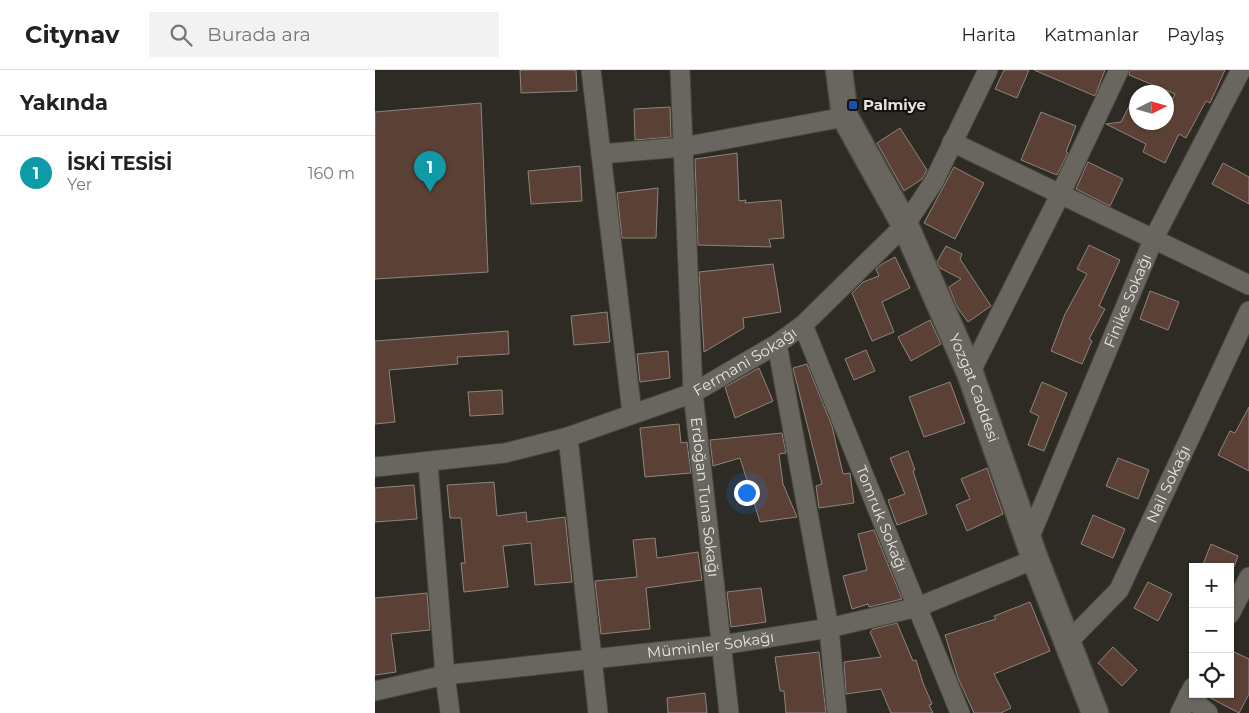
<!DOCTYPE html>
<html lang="tr">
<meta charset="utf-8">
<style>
:root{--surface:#fff;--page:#f2f2f2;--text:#222;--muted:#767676;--line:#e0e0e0;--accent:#2563eb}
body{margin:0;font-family:Montserrat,sans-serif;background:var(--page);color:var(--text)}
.controls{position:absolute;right:15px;bottom:15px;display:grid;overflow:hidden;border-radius:0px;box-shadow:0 1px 4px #0004}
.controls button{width:45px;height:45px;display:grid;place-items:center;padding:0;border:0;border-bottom:1px solid var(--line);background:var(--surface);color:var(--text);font:25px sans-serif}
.compass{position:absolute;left:754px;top:15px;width:45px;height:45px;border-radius:50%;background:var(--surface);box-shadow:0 1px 4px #0004;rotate:85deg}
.you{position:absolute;left:371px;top:422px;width:18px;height:18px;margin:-12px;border:4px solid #fff;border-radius:50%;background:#1a73e8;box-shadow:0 0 0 8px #1a73e833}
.badge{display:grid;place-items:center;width:32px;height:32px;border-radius:50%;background:var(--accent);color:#fff;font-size:16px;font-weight:700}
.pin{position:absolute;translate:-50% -41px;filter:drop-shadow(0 1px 2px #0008)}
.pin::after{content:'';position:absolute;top:26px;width:18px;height:15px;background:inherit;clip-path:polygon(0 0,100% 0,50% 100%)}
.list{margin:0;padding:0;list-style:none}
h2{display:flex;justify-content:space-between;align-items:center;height:65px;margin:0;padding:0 20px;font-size:21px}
h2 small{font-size:16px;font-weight:400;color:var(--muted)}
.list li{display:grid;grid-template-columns:32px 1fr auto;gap:15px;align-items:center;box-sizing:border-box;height:75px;padding:0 20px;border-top:1px solid var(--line)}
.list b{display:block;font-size:19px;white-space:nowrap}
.list p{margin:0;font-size:16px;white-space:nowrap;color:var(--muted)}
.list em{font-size:16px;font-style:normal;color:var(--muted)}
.icon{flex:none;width:28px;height:28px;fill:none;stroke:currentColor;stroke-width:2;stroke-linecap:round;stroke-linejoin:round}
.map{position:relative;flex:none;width:874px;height:643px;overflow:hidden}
header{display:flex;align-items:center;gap:30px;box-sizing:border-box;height:70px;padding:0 25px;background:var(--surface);border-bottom:1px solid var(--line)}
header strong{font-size:24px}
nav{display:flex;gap:28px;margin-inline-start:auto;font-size:18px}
.search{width:350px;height:45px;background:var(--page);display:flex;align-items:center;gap:12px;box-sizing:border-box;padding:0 18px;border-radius:0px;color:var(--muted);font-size:19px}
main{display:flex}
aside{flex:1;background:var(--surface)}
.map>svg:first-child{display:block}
.building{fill:#5b4135;stroke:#8d8480}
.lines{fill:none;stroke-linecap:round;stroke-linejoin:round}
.street-casing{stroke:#484640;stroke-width:21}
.secondary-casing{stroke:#484640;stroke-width:29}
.street{stroke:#69665f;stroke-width:19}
.secondary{stroke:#69665f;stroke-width:26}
.transit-dot{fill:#1a4fb4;stroke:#151411;stroke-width:2}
.labels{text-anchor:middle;stroke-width:4.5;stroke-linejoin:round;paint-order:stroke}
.poi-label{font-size:15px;font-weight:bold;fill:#e6e5e0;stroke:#151411;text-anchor:start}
.street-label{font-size:15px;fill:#e6e5e0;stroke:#151411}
</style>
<header>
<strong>Citynav</strong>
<div class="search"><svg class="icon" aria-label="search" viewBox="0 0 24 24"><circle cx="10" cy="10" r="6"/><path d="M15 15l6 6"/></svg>Burada ara</div>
<nav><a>Harita</a><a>Katmanlar</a><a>Paylaş</a></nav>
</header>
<main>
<aside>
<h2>Yakında<small></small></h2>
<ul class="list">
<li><span class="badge" style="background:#0f9aa8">1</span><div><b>İSKİ TESİSİ</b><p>Yer</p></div><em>160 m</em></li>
</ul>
</aside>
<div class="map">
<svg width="874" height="643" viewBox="0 0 874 643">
<rect width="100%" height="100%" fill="#2d2b24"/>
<path class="building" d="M145,0H201L202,21L146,23Z
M629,0H654L642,28L620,19Z
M659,0H730L720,26Z
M755,0H850L835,33L831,31L811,68L804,64L790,93L768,82L771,74L731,54L746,52L762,21V52H792V39L800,24L754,5Z
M106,33L113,202L0,209V42Z
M295,37L296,67L260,70L259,39Z
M666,42L701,56L691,82L693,83L682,105L646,90Z
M525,58L552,100L547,109L529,121L502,73Z
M362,83L364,131L371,130L370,133L406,130L409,168L394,169L396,177L323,175L320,89Z
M713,92L748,109L735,136L701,119Z
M848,93L874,107V134L837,114Z
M205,96L207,131L156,134L153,101Z
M579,97L609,113L580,169L549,153Z
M283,118L281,168H247L242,123Z
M714,175L745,190L724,236L730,239L714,269L717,271L707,294L676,281L690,244L712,204L702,199Z
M571,176L587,184L585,189L616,236L593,252L582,237L574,217L586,209L565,198L562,192Z
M520,187L535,218L507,232L519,262L497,271L477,223L488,212L504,206L501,199L507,194Z
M398,194L406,242L368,248L369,258L329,282L324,202Z
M775,221L804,232L793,260L765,249Z
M232,242L235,272L199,275L196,246Z
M555,250L566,274L536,291L523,267Z
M133,261L134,284L82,287L83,294L14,300L20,352L0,354V271Z
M491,280L500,301L479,310L470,289Z
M293,281L295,308L265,312L262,284Z
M432,294L457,356L468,404L475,403L479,433L444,438L441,416L447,414L418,298Z
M384,298L398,331L360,348L350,317Z
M575,312L590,353L549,367L534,327Z
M667,312L692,323L669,381L653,375L664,346L655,342Z
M127,320L128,344L95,346L93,322Z
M874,337V401L843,385L855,361L860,363Z
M304,354L306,373L312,372L316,403L270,407L265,358Z
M407,363L411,383L404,384L408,414L422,447L385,452L365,388L338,396L335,370Z
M533,381L540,400L538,401L552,444L522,455L513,430L530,424L515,388Z
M743,388L774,400L763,429L731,416Z
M612,398L628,444L592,461L581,435L595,429L586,409Z
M119,412L122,446L151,442L152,452L190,447L197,512L160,515L156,473L128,476L133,517L89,522L86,493H90L86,448H75L72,415Z
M39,415L42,449L0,452V418Z
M718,445L750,459L738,488L706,474Z
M499,460L527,529L494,537L493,534L477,539L468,506L492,500L483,464Z
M280,468L282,488L323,482L327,510L271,518L275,559L226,564L220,511L262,507L258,470Z
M836,474L863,486L859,497H827Z
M773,512L797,524L783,551L759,538Z
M386,518L391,552L356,557L352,522Z
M52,523L55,560L16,564L21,602L0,605V528Z
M655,532L675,581L619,604L636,638L626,643H599L583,608L570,565L621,549L619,546Z
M522,553L538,591L541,590L548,613L557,634L554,635L558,643H516L506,619L471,624L469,592L506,587L495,562L498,559Z
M738,577L762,600L747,616L723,593Z
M855,580L874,589V624L864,643L828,624H855Z
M444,582L451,643H411L409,621H405L400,587Z
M330,623L332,643H293L292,628Z"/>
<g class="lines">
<defs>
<g id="street">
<path d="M216,0L257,343"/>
<path id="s1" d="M305,0L318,323L354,643"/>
<path d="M577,72L874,215"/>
<path d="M226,84L308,77L470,47"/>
<path id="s2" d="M428,255L585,643"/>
<path d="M402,274L454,558L462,643"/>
<path d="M595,303L685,125L744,0"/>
<path d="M193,367L223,643"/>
<path d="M53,393L70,605L75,643"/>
<path id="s3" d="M0,397L130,383L193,367L318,323L402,274L428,255L530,155L558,113L613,0"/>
<path id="s4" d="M654,469L778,170L866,0"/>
<path d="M855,544L874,507"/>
<path id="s5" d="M692,573L744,520L874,241"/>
<path id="s6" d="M0,621L70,605L347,575L454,558L543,537L660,489"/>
<path d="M813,626L833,643"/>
<path d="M805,643L818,617"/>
</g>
<g id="secondary">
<path id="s7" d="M464,0L470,47L530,155L595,303L660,489L720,643"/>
</g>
</defs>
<use href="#street" class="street-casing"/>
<use href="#secondary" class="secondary-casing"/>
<use href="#street" class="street"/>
<use href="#secondary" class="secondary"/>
</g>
<rect class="transit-dot" x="473" y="30" width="10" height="10" rx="2.5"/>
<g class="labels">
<g class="poi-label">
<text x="488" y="40">Palmiye</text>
</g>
<g class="street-label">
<text dy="5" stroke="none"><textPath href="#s4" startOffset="258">Finike Sokağı</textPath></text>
<text dy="5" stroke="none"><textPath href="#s3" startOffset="389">Fermani Sokağı</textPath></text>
<text dy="5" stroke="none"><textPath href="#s7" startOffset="348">Yozgat Caddesi</textPath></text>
<text dy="5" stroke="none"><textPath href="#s5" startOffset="191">Nail Sokağı</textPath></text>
<text dy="5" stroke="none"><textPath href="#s1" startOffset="428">Erdoğan Tuna Sokağı</textPath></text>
<text dy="5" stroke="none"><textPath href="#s2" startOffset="209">Tomruk Sokağı</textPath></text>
<text dy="5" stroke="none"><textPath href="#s6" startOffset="339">Müminler Sokağı</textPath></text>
</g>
</g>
</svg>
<div class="controls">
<button>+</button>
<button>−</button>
<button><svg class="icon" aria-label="locate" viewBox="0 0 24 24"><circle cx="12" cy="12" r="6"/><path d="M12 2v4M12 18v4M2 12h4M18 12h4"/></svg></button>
</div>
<svg class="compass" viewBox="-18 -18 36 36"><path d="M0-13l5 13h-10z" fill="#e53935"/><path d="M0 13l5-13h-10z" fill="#767676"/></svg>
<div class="you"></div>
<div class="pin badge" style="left:55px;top:122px;background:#0f9aa8">1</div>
</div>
</main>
